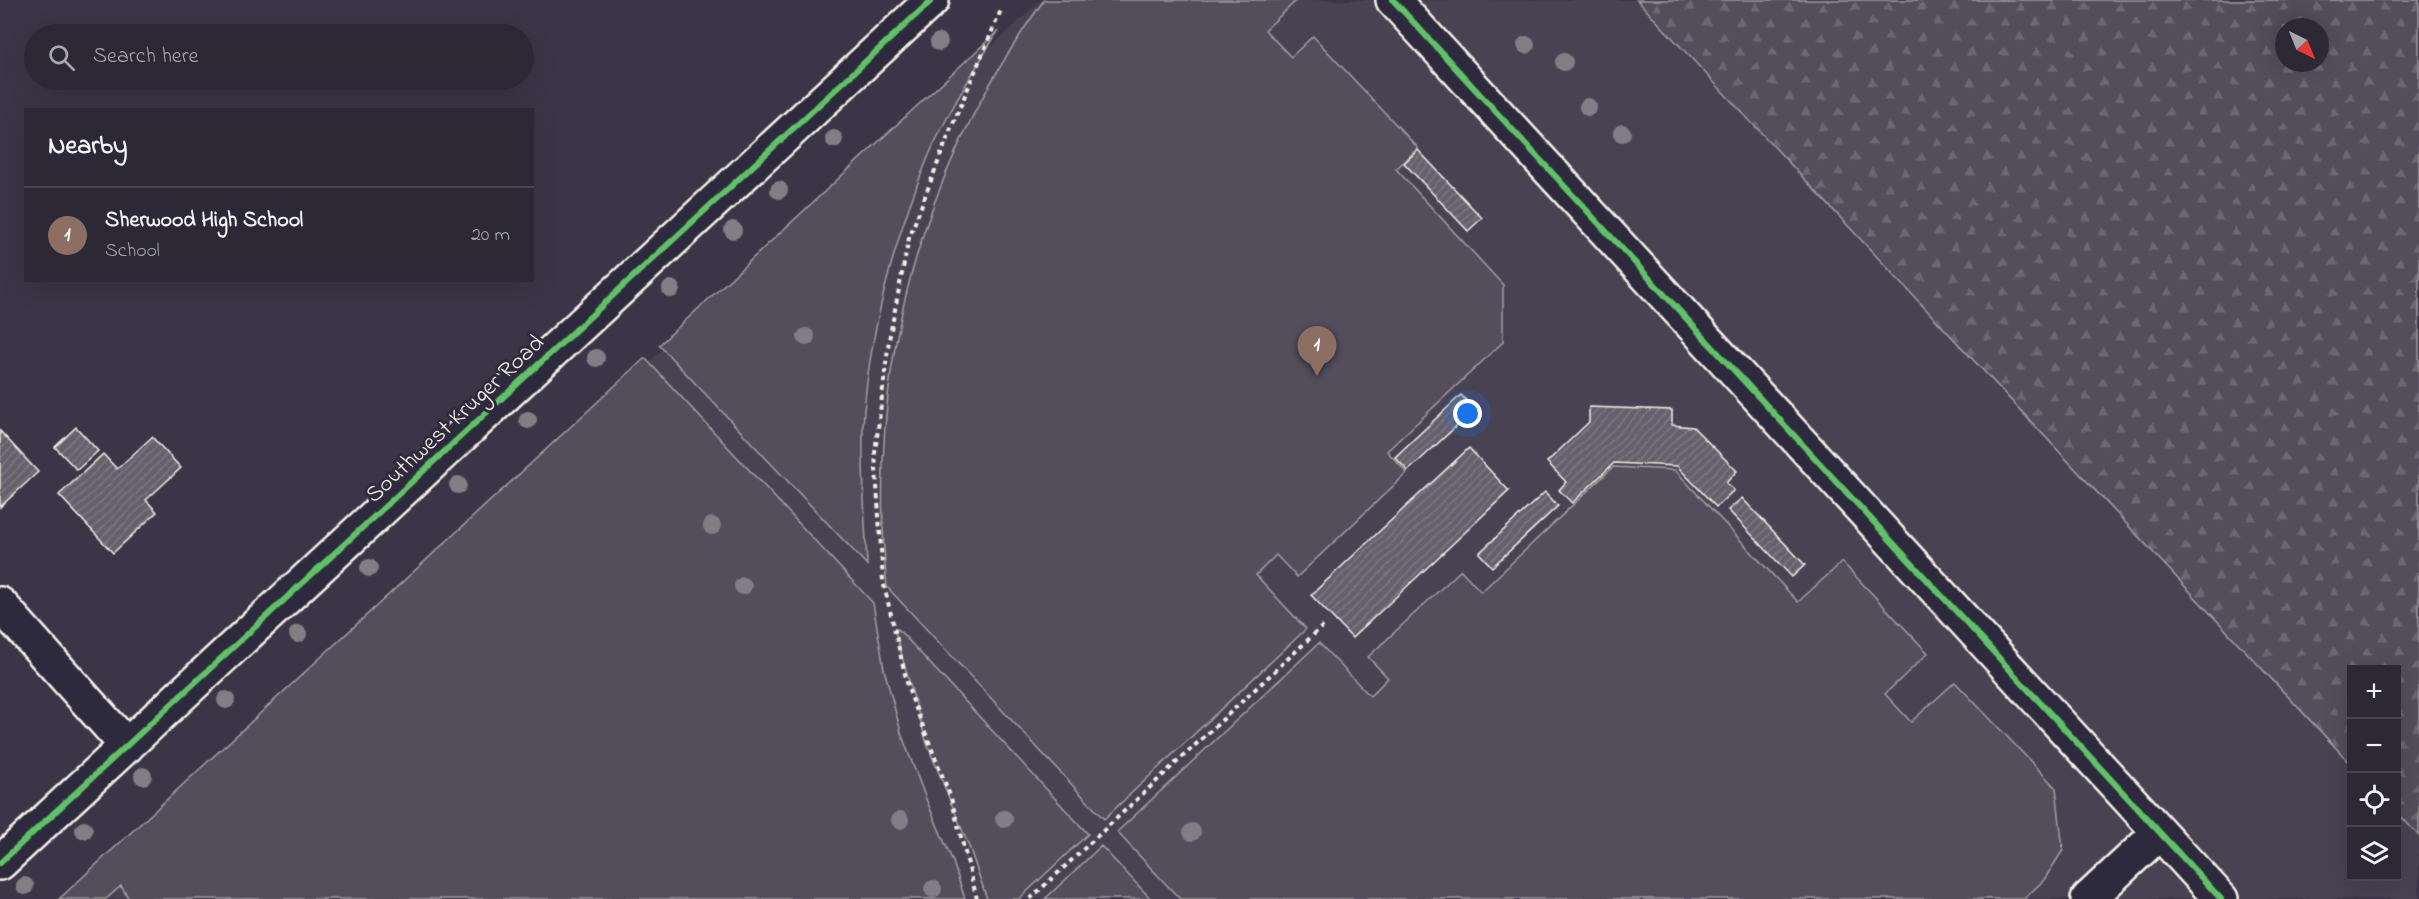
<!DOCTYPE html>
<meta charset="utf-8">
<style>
:root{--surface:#2c2835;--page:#34303d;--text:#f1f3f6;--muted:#a6a6ad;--line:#484450;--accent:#ffd166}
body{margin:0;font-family:"Indie Flower",sans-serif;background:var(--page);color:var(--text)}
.controls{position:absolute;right:18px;bottom:18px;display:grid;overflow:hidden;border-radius:0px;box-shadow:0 6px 24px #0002}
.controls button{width:54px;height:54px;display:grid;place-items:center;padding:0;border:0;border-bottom:2px solid var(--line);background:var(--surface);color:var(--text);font:30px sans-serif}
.compass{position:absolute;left:2275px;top:18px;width:54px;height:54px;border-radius:50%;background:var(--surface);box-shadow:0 6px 24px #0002;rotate:137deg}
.you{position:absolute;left:1468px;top:414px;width:21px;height:21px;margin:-15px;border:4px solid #fff;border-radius:50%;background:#1a73e8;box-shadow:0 0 0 9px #1a73e833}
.badge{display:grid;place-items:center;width:39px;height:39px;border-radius:50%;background:var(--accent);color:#fff;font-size:20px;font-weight:700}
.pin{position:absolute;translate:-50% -50px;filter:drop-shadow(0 2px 3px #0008)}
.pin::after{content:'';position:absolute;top:32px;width:21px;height:18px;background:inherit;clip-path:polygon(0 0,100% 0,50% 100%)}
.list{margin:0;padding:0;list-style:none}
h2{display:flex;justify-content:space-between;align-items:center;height:78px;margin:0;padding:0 24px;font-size:26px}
h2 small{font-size:20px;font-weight:400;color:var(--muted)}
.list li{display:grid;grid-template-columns:39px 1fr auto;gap:18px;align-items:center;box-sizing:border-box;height:96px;padding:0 24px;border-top:2px solid var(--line)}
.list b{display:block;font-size:22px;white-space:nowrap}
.list p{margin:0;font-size:20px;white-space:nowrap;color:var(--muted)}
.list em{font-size:20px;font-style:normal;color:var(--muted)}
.icon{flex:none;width:33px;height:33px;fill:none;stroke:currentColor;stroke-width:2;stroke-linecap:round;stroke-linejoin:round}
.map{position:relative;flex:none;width:2419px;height:899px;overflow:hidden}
.search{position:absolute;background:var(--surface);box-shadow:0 6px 24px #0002;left:24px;top:24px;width:510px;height:66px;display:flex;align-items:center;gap:15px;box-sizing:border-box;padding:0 21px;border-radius:33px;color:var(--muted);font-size:22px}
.panel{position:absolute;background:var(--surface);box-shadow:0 6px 24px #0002;left:24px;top:108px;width:510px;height:174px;border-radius:0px}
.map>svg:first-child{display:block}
.built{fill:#484352}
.grass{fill:#534e5c;stroke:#a4a0a2;stroke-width:1.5}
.forest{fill:url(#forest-firs);stroke:#a4a0a2;stroke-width:1.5;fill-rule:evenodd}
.building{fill:url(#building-hatch);stroke:#f4f1e8;stroke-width:1.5}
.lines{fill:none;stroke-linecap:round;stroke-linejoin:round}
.minor-casing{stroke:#f4f1e8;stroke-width:38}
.path{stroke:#f4f1e8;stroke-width:4;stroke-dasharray:4.5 4.5;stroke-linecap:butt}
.minor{stroke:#2f2a3d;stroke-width:33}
.cycleway-casing{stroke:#2f2a3d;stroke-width:10}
.cycleway{stroke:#61c268;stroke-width:6}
.tree{fill:#827e85}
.labels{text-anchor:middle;stroke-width:6;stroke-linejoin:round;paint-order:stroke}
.street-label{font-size:24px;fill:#f4f1e8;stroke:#2f2a3d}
</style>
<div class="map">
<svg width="2419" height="899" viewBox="0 0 2419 899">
<defs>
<pattern id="forest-firs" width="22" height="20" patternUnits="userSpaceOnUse" patternTransform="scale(1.5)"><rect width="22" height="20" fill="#534e5c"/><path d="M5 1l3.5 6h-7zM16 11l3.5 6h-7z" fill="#6c6873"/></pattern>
<pattern id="building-hatch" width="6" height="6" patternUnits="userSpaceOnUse" patternTransform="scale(1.5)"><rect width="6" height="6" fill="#65616c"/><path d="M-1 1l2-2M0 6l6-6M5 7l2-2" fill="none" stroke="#7c7881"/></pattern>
</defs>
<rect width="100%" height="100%" fill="#3b3647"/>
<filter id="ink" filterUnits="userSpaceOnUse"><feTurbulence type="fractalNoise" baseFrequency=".0167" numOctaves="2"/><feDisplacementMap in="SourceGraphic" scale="12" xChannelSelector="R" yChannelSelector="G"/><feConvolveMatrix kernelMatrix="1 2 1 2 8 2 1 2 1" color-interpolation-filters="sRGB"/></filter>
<g filter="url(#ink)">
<path class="built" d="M1042,0H1647L2351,753L2352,876H2396L2397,801L2419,825V899H67Z"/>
<path class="grass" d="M1044,0H1297L1265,30L1291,57L1313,36L1418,148L1396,169L1503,285V342L1387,451L1407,473L1297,577L1276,555L1256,575L1306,629L1104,819L887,587C866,372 917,176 1044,0Z
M998,31C974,71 948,112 929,155C895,236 867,340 863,428C862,474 865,519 867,565L659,345Z
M645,358L873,603L884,669L902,736L926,799L953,862L965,899H129L121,886L106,899H59Z
M1613,467L1675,470L1798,602L1842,562L1928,653L1885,694L1911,722L1955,682L2056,788L2063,850L2044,880L2024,899H1180L1117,832L1319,643L1370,696L1388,678L1368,657L1461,570L1481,592Z
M898,629L1088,834L1019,899H987L970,849L927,744L895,632Z
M1101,846L1151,899H1045Z"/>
<path class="forest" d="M1637,0H2419V836L2397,812L2396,670H2352L2351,764ZM2284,27H2320V63H2284Z"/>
<path class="building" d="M1418,150L1482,218L1468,231L1404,163Z
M1461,395L1475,409L1408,471L1395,457Z
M1589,407L1672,410V425L1693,427L1737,471L1726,483L1734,490L1716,507L1677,466L1614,463L1572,503L1559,490L1566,482L1547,462L1589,422Z
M76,427L98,451L77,470L55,447Z
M0,431L38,472L0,507Z
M152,437L181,468L146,500L157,512L113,553L59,495L103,454L117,469Z
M1469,448L1509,491L1352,638L1311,595Z
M1545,492L1558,506L1492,567L1479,553Z
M1742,498L1805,565L1792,577L1728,510Z"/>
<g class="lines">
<defs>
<path id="minor" d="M1393,0L2221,899
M0,604L127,746
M0,863L932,0
M2088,899L2159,833"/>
</defs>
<use href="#minor" class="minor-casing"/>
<path class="path" d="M977,899L951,798L909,691L883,581L875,453L889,340L909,238L952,126L1001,10
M1030,899L1324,625"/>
<use href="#minor" class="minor"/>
<defs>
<path id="cycleway" d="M1393,0L2221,899
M0,863L932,0"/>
</defs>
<use href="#cycleway" class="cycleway-casing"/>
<use href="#cycleway" class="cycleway"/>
</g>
<g class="tree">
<circle cx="939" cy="42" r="9"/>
<circle cx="1526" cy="45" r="9"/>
<circle cx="1564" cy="62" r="9"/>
<circle cx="1588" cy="107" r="9"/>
<circle cx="1622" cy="133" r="9"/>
<circle cx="834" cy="139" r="9"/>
<circle cx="779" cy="190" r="9"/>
<circle cx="733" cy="230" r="9"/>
<circle cx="671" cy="289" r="9"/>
<circle cx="806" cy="337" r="9"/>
<circle cx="596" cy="358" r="9"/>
<circle cx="528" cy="420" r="9"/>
<circle cx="458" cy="485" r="9"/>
<circle cx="712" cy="526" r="9"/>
<circle cx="369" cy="568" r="9"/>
<circle cx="743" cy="586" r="9"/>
<circle cx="298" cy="634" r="9"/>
<circle cx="226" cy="700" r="9"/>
<circle cx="143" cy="776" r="9"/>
<circle cx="1004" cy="819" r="9"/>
<circle cx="900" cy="820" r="9"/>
<circle cx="84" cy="830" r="9"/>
<circle cx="1192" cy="832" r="9"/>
<circle cx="25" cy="886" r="9"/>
<circle cx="933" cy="889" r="9"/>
</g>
</g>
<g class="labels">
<g class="street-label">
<text transform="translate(454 418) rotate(-43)" y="8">Southwest Kruger Road</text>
</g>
</g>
</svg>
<div class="controls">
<button>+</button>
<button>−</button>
<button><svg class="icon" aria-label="locate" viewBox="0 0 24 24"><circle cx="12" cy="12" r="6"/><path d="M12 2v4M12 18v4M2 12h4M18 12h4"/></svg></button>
<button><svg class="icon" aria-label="layers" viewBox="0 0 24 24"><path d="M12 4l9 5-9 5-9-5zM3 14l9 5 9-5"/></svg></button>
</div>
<svg class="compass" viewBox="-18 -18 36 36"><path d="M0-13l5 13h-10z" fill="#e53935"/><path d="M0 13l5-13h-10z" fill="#a6a6ad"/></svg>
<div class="you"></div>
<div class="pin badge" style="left:1317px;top:376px;background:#8d6e63">1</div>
<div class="search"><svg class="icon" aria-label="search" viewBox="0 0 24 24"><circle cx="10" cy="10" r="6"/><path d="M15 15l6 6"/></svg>Search here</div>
<section class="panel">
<h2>Nearby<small></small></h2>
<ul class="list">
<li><span class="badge" style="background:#8d6e63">1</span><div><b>Sherwood High School</b><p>School</p></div><em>20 m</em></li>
</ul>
</section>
</div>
